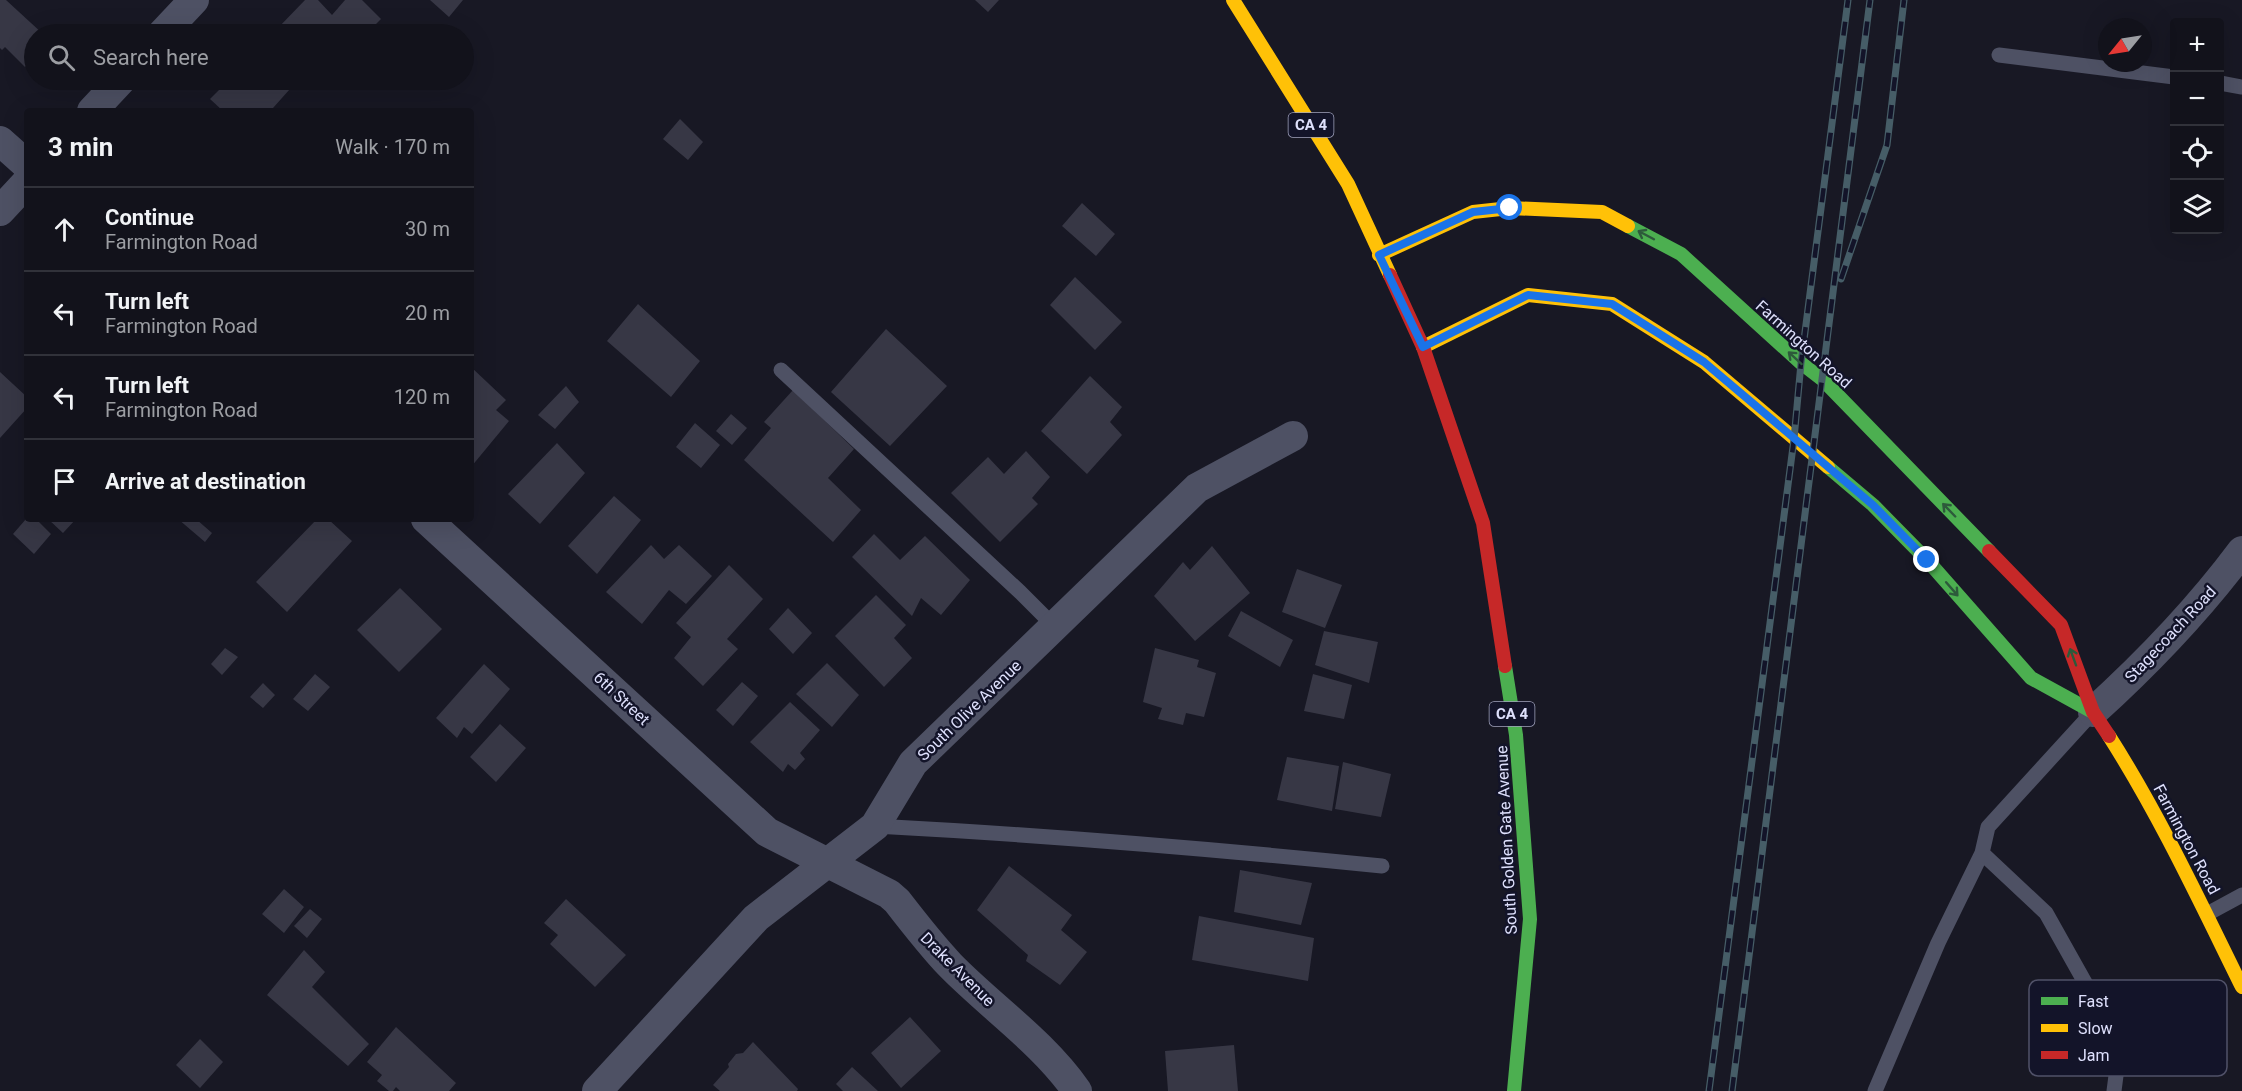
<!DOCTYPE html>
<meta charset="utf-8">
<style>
:root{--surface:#12121b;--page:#1b1b24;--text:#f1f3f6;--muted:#9c9ea3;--line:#31323a}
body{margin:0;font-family:Roboto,sans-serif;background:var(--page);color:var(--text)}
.controls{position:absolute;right:18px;top:18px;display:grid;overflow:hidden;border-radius:6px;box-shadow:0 6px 24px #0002}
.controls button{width:54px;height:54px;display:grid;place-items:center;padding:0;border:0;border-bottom:2px solid var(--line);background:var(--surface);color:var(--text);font:30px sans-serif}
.compass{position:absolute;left:2098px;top:18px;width:54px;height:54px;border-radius:50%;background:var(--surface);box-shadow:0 6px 24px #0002;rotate:240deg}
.stop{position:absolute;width:18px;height:18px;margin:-14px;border:4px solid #1a73e8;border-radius:50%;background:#fff}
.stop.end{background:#1a73e8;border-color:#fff;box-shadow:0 2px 6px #0008}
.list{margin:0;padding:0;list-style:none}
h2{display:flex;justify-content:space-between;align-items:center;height:78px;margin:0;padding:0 24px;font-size:26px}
h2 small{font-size:20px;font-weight:400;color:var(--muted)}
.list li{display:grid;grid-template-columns:39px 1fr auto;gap:18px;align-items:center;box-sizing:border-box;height:84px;padding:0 24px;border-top:2px solid var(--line)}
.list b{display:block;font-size:22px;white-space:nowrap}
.list p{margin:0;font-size:20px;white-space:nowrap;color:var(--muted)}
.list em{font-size:20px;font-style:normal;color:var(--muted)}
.icon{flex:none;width:33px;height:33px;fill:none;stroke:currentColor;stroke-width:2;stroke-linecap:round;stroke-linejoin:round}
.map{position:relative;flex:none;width:2242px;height:1091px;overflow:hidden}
.search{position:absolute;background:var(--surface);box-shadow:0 6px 24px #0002;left:24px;top:24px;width:450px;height:66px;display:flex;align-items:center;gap:15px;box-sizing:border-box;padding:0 21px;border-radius:33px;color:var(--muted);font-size:22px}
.panel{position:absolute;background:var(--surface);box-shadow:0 6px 24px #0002;left:24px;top:108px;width:450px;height:414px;border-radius:6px}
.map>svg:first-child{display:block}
.building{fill:#373745}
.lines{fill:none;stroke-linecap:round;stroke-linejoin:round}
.lane{stroke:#4e5164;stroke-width:15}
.street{stroke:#4e5164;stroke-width:30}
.fast{stroke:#4caf50;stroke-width:14}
.slow{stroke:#ffc107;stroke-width:14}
.jam{stroke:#c62828;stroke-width:14}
.rail-casing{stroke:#465d67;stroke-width:7}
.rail{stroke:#131429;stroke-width:4.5;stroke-dasharray:14;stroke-linecap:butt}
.oneway{stroke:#2d5a3b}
.route{stroke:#1a73e8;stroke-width:8}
.labels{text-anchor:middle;stroke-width:5;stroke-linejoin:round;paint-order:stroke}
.shield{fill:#131429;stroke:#a1a3bd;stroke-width:1.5}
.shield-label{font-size:15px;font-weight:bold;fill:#dee0fc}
.street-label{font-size:16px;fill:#dee0fc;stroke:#131429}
.key{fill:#131429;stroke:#505168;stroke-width:1.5}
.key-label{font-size:16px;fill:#dee0fc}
</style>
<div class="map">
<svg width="2242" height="1091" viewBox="0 0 2242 1091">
<rect width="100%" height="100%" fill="#181824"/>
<path class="building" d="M0,0H6L43,34H34V56L25,67L5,47L2,50L0,48Z
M305,0H318L332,15L345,0H362L381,19L366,34H284L277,29Z
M430,0H463L449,17Z
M975,0H999L988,12Z
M229,80H298L273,108L276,111H223L210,99Z
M680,119L703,142L688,160L663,139Z
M1082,203L1115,234L1096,256L1062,226Z
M1075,277L1122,322L1095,350L1050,305Z
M638,304L700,361L671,397L607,341Z
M886,329L947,386L890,446L831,392Z
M471,367L506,400L496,410L509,421L471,467Z
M0,372L27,397V408L0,438Z
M1090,376L1122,407L1110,422L1122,435L1087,474L1041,431Z
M566,386L579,402L555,429L538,415Z
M793,390L854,449L828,478L861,510L833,542L744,460L771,428L764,422Z
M731,414L747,428L732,445L716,431Z
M695,423L720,445L701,468L676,447Z
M557,443L585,473L540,524L508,494Z
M1026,451L1050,477L1032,498L1038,504L1000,542L951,493L988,457L1004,474Z
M614,496L641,520L597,574L568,546Z
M26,519H36L51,534L34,554L13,534Z
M48,519H76L63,533Z
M178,519H196L212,533L205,542Z
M317,519H328L352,541L287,612L256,582Z
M874,534L900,560L925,536L970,580L941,615L921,598L912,616L852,557Z
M651,545L664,559L679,545L712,576L686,604L669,590L642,624L606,592Z
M1212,546L1250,593L1195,641L1154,596L1183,562L1190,570Z
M729,565L763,599L727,639L738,649L703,686L674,658L691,637L676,623Z
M1297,569L1342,585L1325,628L1282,612Z
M400,588L442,629L399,672L357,630Z
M876,595L906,625L894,638L912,658L884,687L835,636Z
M788,608L812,633L793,654L769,629Z
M1241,611L1293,640L1280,667L1228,636Z
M1324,631L1378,642L1369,683L1315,665Z
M225,648L238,657L222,675L211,664Z
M1155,648L1199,660L1197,667L1216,673L1204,717L1186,713L1183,725L1158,719L1162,708L1143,702Z
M827,663L859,695L832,727L796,694Z
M484,664L510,689L472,734L464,727L457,738L436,718Z
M315,674L330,687L308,711L293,699Z
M1313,674L1352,685L1344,719L1304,711Z
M742,682L758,696L733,726L716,710Z
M263,683L275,695L263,708L250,697Z
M790,702L820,730L800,753L805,759L795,770L788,764L783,772L750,742Z
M500,724L526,748L496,782L470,757Z
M1287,757L1339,766L1332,811L1277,800Z
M1343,762L1391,774L1381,817L1335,809Z
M1009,866L1072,915L1061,930L1087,952L1060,985L1026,961L1028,955L977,910Z
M1240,870L1312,883L1301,925L1234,912Z
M284,889L304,907L284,933L262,914Z
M566,899L626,955L595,987L550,944L558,935L544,923Z
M310,909L322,919L307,938L294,926Z
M1199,916L1314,938L1308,981L1192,960Z
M304,950L325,972L312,987L369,1044L348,1066L267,995Z
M910,1017L941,1051L901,1088L871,1053Z
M396,1027L456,1083L449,1091H400L396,1087L393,1091H389L377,1081L382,1075L367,1062Z
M200,1039L223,1062L200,1088L176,1065Z
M753,1042L798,1089L797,1091H720L713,1085L729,1067L728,1064L736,1054L743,1053Z
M1234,1045L1238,1091H1168L1165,1051Z
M852,1067L878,1091H843L836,1084Z"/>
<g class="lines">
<path class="lane" d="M1999,55L2174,77
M2220,83L2242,87
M781,370L1020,592L1054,626
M875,826C1045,835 1213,849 1382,866
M1982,853L2046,913L2120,1045L2114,1091
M2207,914L2242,895
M1875,1091L1938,943L1982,853L1988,827L2093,712"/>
<path class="street" d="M162,34L194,0
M92,111L121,80
M0,141L27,165
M0,211L27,182
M426,519L767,832L889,894L897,901C914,923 931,945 950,965C991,1007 1043,1042 1077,1091
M2093,712C2147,663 2198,610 2242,551
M597,1091L756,918L875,826L913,763L1197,488L1293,436"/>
<path class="fast" d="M1628,226L1681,254L1801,363L1823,380L1989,551
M1828,467L1873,505L1927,560L2031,678L2093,712
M1505,666L1516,735L1530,919L1514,1091"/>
<path class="slow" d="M1233,0L1348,184L1390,275
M1379,255L1473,212L1510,208L1602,212L1628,226
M1423,347L1528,295L1612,304L1704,362L1828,467
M2109,736C2160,816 2200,902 2242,987"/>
<path class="jam" d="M1390,275L1423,347L1483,523L1505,666
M1989,551L2061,625L2093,712L2109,736"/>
<defs>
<path id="rail" d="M1841,279L1887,145L1904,0
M1709,1091L1794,439L1801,363L1848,0
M1732,1091L1870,0"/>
</defs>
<use href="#rail" class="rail-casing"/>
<use href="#rail" class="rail"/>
</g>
<defs><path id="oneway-shaft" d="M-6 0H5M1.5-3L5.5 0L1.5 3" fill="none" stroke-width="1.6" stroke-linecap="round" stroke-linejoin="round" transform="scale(1.5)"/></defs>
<g class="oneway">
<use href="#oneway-shaft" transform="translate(1646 235) rotate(-152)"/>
<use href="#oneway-shaft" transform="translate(1795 358) rotate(-138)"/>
<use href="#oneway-shaft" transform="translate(1949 510) rotate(-134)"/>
<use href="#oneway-shaft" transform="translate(1952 589) rotate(49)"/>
<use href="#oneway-shaft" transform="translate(2073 657) rotate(-110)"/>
</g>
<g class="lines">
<path class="route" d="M1510,208L1473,212L1379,255L1423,347L1528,295L1612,304L1704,362L1873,505L1927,560"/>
</g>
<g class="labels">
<g class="shield">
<rect x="1288.5" y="113" width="45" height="24" rx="4.5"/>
<rect x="1489.5" y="702" width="45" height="24" rx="4.5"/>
</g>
<g class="shield-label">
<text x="1311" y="130">CA 4</text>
<text x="1512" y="719">CA 4</text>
</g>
<g class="street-label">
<text transform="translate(1804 344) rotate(42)" y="6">Farmington Road</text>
<text transform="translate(2170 634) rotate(-47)" y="6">Stagecoach Road</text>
<text transform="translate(622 698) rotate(43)" y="6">6th Street</text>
<text transform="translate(969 710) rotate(-44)" y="6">South Olive Avenue</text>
<text transform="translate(2187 839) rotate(62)" y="6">Farmington Road</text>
<text transform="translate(1506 840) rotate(-93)" y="6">South Golden Gate Avenue</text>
<text transform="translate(958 969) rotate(45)" y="6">Drake Avenue</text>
</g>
</g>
<rect x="2029" y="980" width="198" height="96" rx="9" class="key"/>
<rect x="2041" y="997" width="27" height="8" fill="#4caf50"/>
<rect x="2041" y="1024" width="27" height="8" fill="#ffc107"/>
<rect x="2041" y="1051" width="27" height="8" fill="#c62828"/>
<g class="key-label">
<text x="2078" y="1007">Fast</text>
<text x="2078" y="1034">Slow</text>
<text x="2078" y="1061">Jam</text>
</g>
</svg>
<div class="controls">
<button>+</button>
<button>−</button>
<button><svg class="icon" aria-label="locate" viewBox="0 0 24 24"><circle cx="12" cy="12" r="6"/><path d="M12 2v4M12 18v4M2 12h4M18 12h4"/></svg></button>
<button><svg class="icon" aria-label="layers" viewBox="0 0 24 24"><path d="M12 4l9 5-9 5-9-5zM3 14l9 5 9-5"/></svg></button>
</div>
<svg class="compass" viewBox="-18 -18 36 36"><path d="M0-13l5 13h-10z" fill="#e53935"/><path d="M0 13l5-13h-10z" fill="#9c9ea3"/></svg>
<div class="stop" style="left:1510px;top:208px"></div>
<div class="stop end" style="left:1927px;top:560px"></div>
<div class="search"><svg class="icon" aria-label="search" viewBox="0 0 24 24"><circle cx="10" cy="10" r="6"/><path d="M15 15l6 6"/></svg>Search here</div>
<section class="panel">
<h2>3 min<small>Walk · 170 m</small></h2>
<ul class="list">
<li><svg class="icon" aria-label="ahead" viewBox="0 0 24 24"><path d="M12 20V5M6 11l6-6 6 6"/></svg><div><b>Continue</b><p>Farmington Road</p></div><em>30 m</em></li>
<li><svg class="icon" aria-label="left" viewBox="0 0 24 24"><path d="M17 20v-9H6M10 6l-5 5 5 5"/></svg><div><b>Turn left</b><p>Farmington Road</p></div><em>20 m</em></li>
<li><svg class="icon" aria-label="left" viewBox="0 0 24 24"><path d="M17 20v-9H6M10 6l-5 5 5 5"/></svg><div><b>Turn left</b><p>Farmington Road</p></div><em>120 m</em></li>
<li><svg class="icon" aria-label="arrive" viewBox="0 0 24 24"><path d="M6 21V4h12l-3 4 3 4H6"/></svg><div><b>Arrive at destination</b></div></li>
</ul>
</section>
</div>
